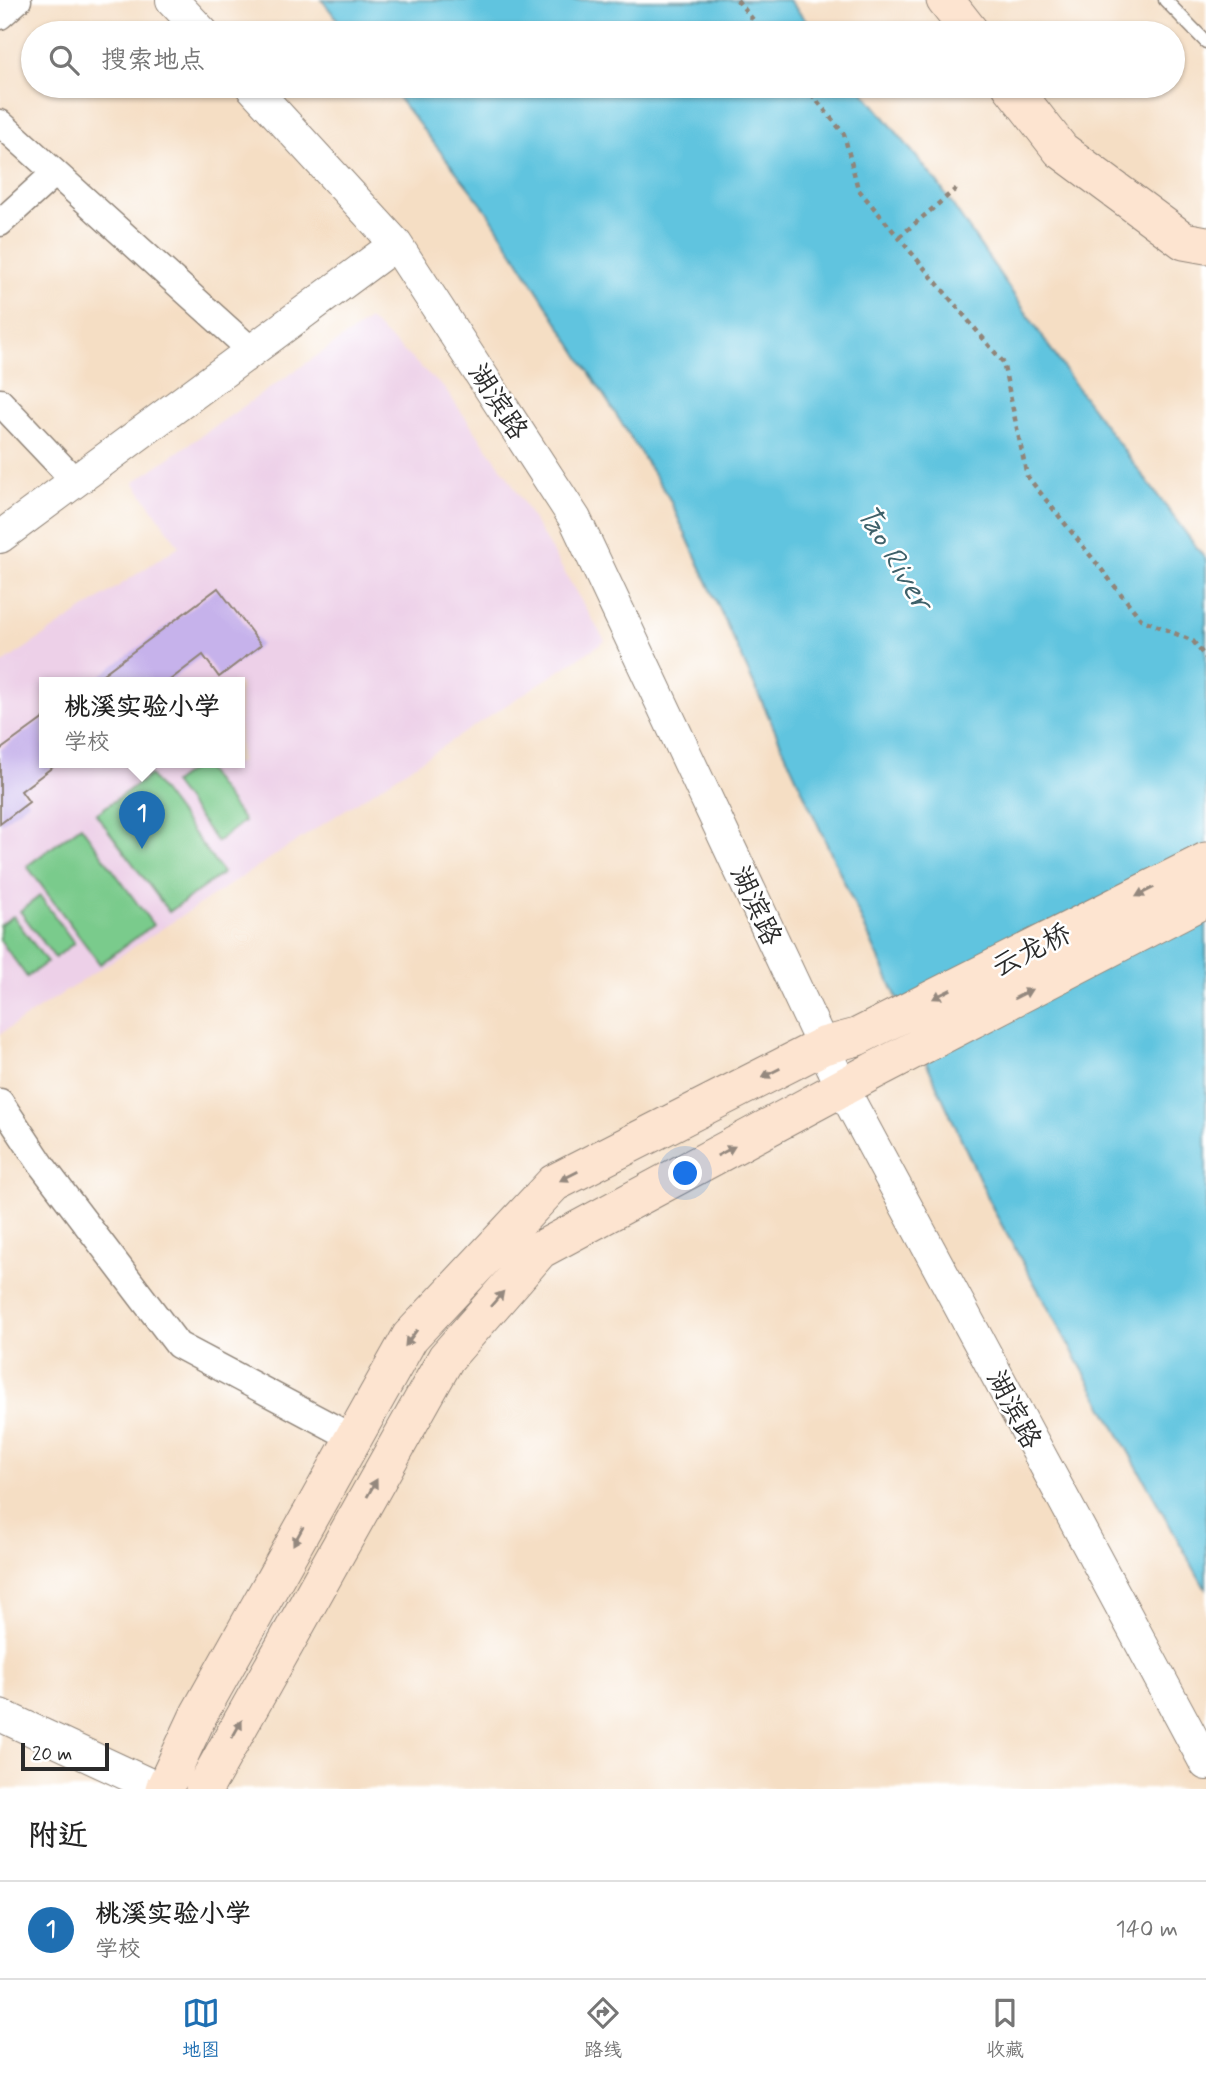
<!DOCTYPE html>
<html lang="zh">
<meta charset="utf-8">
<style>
:root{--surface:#fff;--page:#f6f6f6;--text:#222;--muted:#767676;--line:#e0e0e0;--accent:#1f6fb2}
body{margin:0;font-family:Mynerve,"LXGW WenKai TC",sans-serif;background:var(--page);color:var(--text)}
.scale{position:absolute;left:21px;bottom:18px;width:88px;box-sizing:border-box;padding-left:7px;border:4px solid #2b2b2b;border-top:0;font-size:19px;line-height:24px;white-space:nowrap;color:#2b2b2b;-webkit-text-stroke:5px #fff;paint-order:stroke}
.you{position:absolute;left:686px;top:1174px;width:24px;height:24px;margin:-18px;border:5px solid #fff;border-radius:50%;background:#1a73e8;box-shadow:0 0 0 10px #1a73e833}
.badge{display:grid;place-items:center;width:46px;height:46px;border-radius:50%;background:var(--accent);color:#fff;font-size:23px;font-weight:700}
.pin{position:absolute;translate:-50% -58px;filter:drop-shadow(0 2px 4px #0008)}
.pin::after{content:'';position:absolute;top:37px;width:24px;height:21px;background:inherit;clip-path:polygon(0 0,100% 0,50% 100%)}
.popup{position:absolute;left:39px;top:677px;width:206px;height:91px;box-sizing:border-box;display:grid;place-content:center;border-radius:0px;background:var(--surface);filter:drop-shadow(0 2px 5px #0005);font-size:23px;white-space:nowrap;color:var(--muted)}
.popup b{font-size:26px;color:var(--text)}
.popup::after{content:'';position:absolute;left:50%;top:100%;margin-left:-14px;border:14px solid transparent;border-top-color:var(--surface)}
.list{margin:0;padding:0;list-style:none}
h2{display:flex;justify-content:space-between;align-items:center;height:91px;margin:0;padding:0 28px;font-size:30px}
h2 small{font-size:23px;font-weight:400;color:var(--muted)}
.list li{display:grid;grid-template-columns:46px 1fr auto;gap:21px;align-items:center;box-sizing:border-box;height:98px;padding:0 28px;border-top:2px solid var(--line)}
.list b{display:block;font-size:26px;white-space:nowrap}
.list p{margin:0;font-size:23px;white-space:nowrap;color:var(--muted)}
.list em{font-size:23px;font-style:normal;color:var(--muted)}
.icon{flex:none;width:38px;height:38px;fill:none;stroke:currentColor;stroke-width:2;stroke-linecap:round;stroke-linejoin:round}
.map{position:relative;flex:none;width:1206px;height:1789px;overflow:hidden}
.search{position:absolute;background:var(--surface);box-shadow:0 2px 5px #0004;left:21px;right:21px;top:21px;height:77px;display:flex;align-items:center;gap:18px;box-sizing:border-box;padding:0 24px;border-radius:38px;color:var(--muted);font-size:26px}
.sheet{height:189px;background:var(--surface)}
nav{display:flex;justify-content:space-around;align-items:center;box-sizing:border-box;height:98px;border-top:2px solid var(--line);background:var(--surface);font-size:19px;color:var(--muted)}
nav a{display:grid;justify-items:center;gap:4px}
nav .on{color:var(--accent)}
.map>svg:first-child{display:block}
.built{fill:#edd0e8;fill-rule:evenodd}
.green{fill:#7acb8c;stroke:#527b5c;stroke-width:2}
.water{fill:#61c4df;stroke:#467885;stroke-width:2}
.building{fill:#c6b2eb}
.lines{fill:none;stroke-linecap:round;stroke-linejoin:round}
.service-casing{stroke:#908478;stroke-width:15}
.minor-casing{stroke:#908478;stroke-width:29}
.tertiary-casing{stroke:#908478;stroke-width:34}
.secondary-casing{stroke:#908478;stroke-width:39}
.path{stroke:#908478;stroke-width:4.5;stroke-dasharray:5 5;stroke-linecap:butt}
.service{stroke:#fff;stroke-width:12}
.minor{stroke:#fff;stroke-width:26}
.tertiary{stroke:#fff;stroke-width:32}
.secondary{stroke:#fde4d0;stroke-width:37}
.oneway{fill:#94887e}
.labels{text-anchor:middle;stroke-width:5;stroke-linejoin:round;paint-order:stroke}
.street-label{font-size:28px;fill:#2b2b2b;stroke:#fff}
.water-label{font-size:30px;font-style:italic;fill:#3e616a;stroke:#fff}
</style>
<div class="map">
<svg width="1206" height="1789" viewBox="0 0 1206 1789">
<rect width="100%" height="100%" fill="#fff"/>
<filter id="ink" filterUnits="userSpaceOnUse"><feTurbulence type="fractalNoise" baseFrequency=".0143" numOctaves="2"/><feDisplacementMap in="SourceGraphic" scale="14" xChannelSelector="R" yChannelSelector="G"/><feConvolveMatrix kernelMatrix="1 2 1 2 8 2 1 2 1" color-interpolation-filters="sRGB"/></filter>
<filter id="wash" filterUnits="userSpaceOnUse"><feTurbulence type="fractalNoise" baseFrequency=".00686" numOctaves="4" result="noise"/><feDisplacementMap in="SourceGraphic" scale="28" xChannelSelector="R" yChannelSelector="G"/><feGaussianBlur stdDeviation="1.57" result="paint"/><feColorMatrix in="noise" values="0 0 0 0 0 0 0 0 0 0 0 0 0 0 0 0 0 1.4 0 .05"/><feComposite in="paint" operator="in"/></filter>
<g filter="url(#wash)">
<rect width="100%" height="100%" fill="#f5dec4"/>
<path class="built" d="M369,320L445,389L508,477L605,641L0,1034V665L179,546L134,482ZM44,683H240V763H44Z"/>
<path class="green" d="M201,763L244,821L217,842L173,783Z
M150,775L223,873L169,912L96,814Z
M81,826L153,925L100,964L27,866Z
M40,896L74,943L55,958L20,911Z
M13,916L47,962L27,977L0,940V925Z"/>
<path class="water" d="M322,0H789L816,33H348Z
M389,86H859L937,182L1080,392L1206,560V1590L995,1213L669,498L487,211Z"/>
<g id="blocks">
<path class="building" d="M218,588L261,645L219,677L203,655L166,683H91Z
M44,718V763H58L21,791L29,802L0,824V750Z"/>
</g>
</g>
<g filter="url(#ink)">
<use href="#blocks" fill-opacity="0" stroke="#908478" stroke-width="2"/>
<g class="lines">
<defs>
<path id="service" d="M1165,0L1206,42"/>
<path id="minor" d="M0,16L18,0
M0,123L252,351
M0,223L55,173
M0,402L75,481
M0,1102L43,1167L178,1345L353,1438"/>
<path id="tertiary" d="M172,0L203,33
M251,86L396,244L575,519L843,1089L1206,1764
M0,537L396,244
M0,1715L159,1789"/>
<path id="secondary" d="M945,0L971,33
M1011,86L1061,150L1184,241L1206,245
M164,1789L199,1714L410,1337L554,1183L823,1046L857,1037L1206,861
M204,1789L446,1358L540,1250L875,1070L1206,898"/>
</defs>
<use href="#service" class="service-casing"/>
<use href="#minor" class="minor-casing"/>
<use href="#tertiary" class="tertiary-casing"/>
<use href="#secondary" class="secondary-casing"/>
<path class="path" d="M737,0L764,33
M805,86L844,134L858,189L1003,362L1027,476L1141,619L1193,641L1206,658
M899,237L957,188"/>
<use href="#service" class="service"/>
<use href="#minor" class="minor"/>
<use href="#tertiary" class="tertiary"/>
<use href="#secondary" class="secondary"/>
</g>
<defs><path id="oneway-solid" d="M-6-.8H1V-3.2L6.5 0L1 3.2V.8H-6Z" transform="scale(1.75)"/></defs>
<g class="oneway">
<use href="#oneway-solid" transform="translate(1145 892) rotate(153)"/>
<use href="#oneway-solid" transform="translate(942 994) rotate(153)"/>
<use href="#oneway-solid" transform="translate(1023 994) rotate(-27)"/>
<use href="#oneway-solid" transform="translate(771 1073) rotate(153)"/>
<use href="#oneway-solid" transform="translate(726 1151) rotate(-28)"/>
<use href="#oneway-solid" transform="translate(569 1176) rotate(153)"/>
<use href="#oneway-solid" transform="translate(497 1299) rotate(-49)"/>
<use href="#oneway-solid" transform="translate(411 1338) rotate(126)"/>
<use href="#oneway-solid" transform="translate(372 1488) rotate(-61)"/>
<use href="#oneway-solid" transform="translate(298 1536) rotate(119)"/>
<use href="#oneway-solid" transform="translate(237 1729) rotate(-61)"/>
</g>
</g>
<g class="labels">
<g class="street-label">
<text transform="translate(499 401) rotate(57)" y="10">湖滨路</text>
<text transform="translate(757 905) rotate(65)" y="10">湖滨路</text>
<text transform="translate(1031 949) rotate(-27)" y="10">云龙桥</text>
<text transform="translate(1015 1409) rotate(62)" y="10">湖滨路</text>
</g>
<g class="water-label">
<text transform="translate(895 557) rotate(59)" y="10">Tao River</text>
</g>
</g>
</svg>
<div class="scale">20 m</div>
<div class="you"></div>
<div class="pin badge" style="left:142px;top:849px">1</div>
<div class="popup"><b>桃溪实验小学</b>学校</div>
<div class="search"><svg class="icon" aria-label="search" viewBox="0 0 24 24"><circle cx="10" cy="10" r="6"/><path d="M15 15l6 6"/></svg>搜索地点</div>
</div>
<section class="sheet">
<h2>附近<small></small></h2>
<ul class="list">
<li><span class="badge">1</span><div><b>桃溪实验小学</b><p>学校</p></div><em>140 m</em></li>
</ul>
</section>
<nav>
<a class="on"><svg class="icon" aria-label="map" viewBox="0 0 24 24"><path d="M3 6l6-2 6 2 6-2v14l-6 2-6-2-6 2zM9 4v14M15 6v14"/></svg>地图</a>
<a><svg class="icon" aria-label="directions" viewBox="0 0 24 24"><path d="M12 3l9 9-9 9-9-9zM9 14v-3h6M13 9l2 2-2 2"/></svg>路线</a>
<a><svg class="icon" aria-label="saved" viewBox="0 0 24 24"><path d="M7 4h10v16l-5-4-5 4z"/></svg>收藏</a>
</nav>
